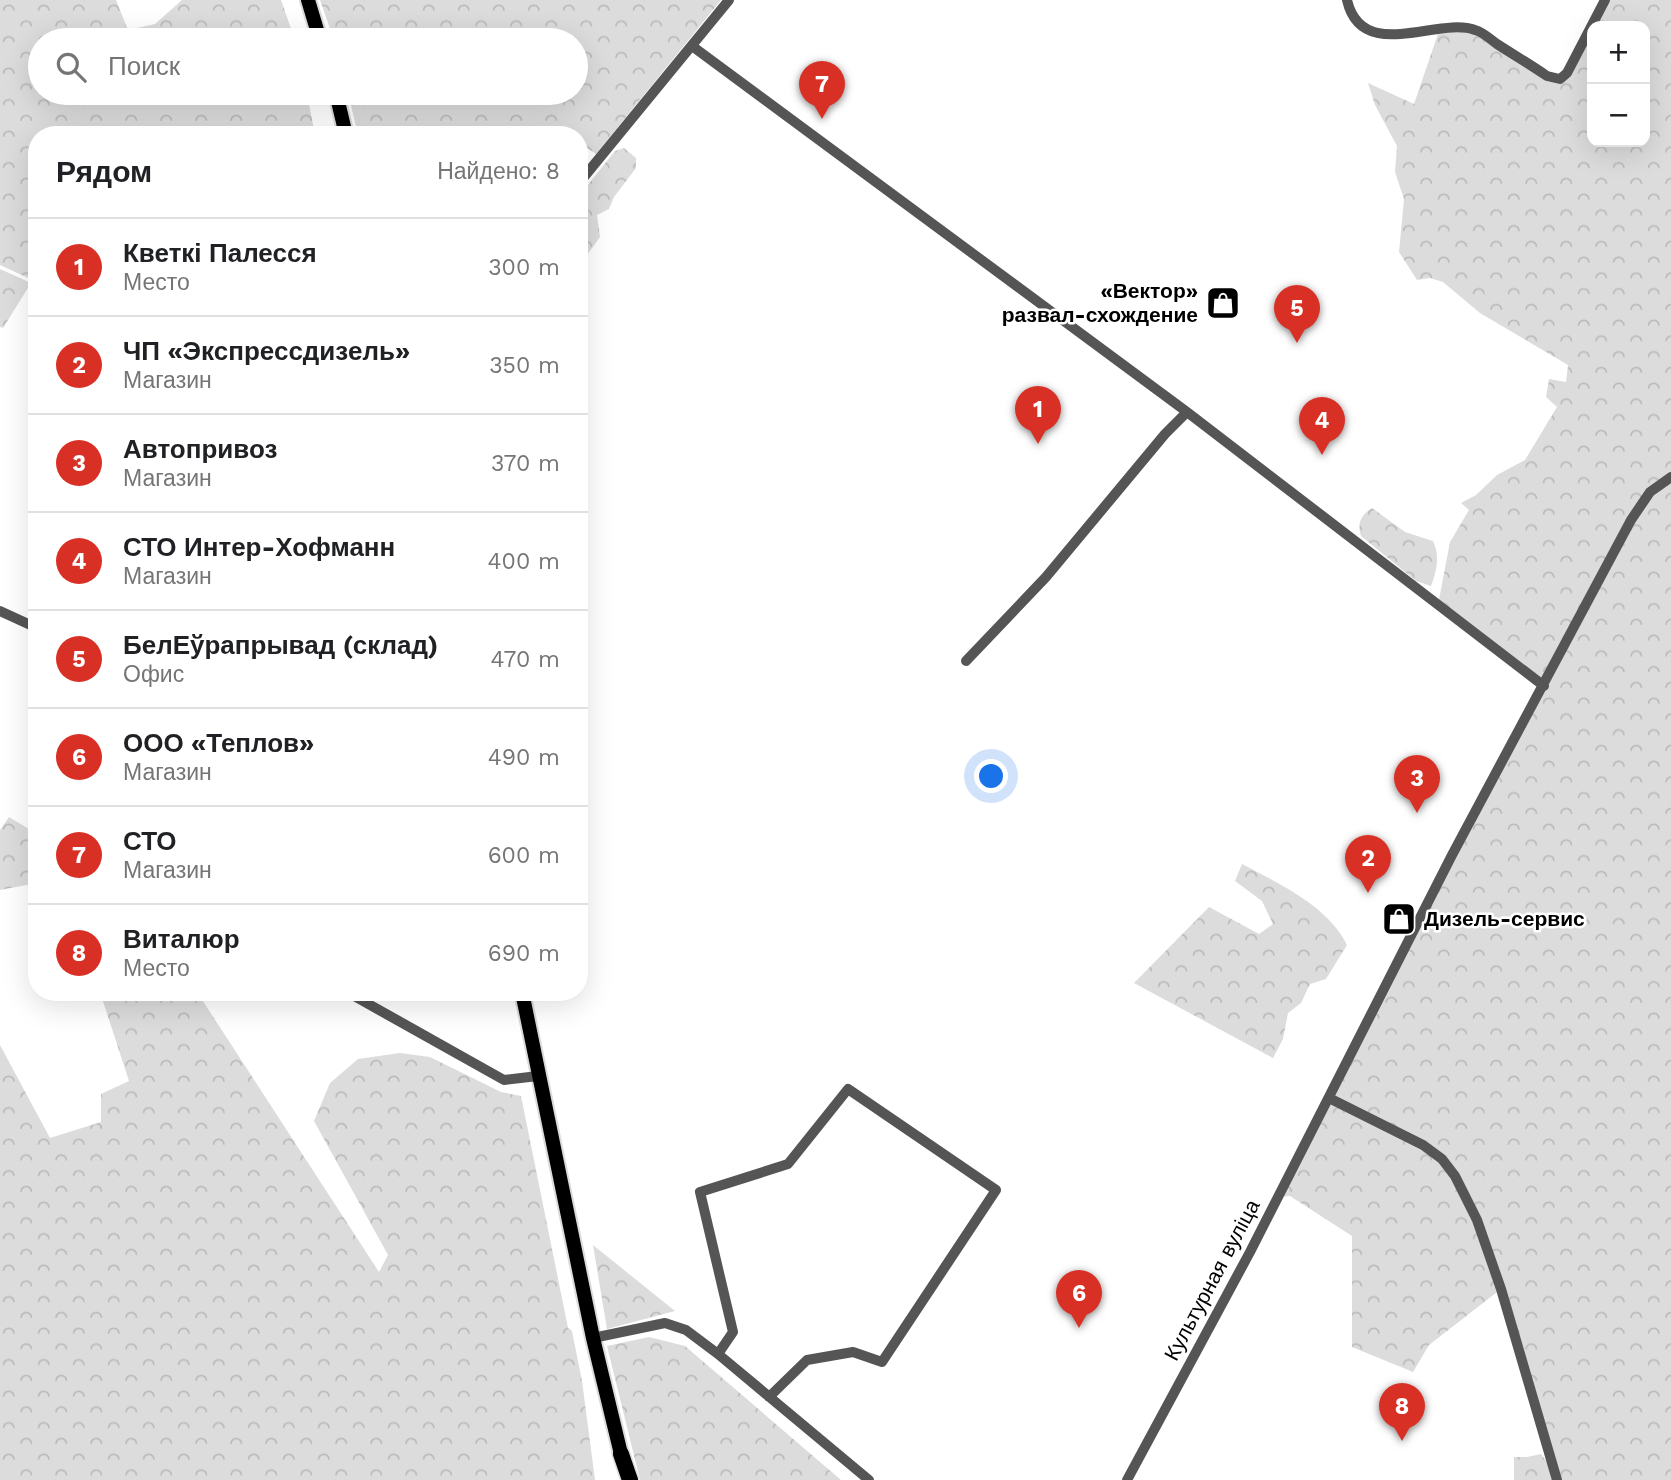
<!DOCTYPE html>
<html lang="ru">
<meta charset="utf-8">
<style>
:root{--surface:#fff;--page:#f6f6f6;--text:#202124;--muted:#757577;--line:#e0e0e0;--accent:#d93025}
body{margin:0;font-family:"Work Sans",sans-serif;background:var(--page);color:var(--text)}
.controls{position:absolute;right:21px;top:21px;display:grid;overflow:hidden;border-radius:14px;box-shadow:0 7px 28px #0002}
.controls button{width:63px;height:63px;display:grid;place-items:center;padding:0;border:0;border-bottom:2px solid var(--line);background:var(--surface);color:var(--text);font:35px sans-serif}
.you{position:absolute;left:992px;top:777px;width:24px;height:24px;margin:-18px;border:5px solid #fff;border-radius:50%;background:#1a73e8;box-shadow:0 0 0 10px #1a73e833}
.badge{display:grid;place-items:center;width:46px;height:46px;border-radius:50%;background:var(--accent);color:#fff;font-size:23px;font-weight:700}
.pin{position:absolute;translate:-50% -58px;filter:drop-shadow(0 2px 4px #0008)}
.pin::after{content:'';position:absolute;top:37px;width:24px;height:21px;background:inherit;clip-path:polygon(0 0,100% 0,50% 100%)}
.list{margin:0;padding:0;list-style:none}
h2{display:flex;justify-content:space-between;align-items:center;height:91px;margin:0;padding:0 28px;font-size:30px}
h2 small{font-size:23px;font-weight:400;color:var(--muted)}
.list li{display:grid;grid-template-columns:46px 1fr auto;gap:21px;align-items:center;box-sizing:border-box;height:98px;padding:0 28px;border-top:2px solid var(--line)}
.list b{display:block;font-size:26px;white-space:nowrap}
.list p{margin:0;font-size:23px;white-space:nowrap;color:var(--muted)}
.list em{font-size:23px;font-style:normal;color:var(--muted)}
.icon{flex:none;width:38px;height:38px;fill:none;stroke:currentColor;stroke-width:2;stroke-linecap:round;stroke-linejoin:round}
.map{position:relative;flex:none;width:1671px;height:1480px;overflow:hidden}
.search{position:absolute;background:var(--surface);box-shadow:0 7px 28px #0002;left:28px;top:28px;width:560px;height:77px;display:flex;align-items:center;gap:18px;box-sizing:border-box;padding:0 24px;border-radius:38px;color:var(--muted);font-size:26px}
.panel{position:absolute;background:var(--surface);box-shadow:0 7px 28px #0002;left:28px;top:126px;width:560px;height:875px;border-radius:28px}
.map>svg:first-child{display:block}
.forest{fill:url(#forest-crowns);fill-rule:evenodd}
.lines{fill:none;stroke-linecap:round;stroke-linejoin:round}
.major-casing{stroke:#dbdbdb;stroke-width:18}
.highway-casing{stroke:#dbdbdb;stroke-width:19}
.minor{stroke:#555;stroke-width:10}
.major{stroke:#000;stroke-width:14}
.highway{stroke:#000;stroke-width:16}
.labels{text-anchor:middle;stroke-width:5;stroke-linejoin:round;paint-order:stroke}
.poi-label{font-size:21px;font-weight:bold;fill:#000;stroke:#fff;text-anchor:end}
.street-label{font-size:21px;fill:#000;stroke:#fff}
</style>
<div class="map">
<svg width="1671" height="1480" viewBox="0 0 1671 1480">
<defs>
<pattern id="forest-crowns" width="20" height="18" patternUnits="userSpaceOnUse" patternTransform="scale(1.75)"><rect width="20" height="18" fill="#dcdcdc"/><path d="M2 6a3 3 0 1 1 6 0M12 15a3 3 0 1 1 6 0" fill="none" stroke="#bbb"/></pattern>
</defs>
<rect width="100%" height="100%" fill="#fff"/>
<path class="forest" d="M0,0H116L128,30L155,24L182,0H281L295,40H40V93H307L315,135H37V282L0,265Z
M320,0H721L596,154L579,143V135H358L348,93H576V40H334Z
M1605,0H1671V1480H1557L1501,1289L1429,1345L1413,1372L1352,1347V1236L1290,1196L1278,1197L1544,686L1438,605L1450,542L1469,510L1461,503L1476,495L1497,475L1525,460L1557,407L1546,397L1549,379L1566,382L1568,365L1480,313L1443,282L1430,278L1417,280L1399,252L1404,199L1395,172L1397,146L1375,105L1368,83L1414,104L1440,28L1474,29L1560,79ZM1592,26H1645V142H1592Z
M624,148L636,158V168L614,197L609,209L597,215L600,237L579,266V196L615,151Z
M0,269L31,283L3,328L0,327Z
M1372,508L1405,532L1433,541C1440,556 1437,570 1431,586L1416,581L1361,536C1357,523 1361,515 1372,508Z
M9,817L37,834V883L0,890V830Z
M1242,864C1280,884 1328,906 1347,945L1326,979L1310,984L1301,1003L1288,1013L1283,1039L1273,1058L1134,983L1209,907L1259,934L1273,924L1262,901L1235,881Z
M100,992H197L379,1272L388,1255L314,1121L330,1083L358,1059L400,1053L430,1057L501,1092L521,1096L568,1328L572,1331L582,1381L595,1480H0V1045L50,1138L101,1122V1094L129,1081Z
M593,1245L675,1311L607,1329Z
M649,1337L685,1346L841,1480H640L607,1346Z
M1541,1454L1549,1465L1552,1480H1514V1457H1527Z"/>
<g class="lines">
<defs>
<path id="major" d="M308,0L320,40
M336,93L346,135
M522,992L593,1338L621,1454"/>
<path id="highway" d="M621,1454L630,1480"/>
</defs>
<use href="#major" class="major-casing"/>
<use href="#highway" class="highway-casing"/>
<path class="minor" d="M1347,0C1362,64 1438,16 1475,30C1483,32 1490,39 1497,44C1514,55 1531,65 1547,76L1560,79L1567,73L1605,0
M692,46L1187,412L1544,686
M579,183L729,0
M0,611L37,628
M966,661L1046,577L1165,434L1187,412
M347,992L504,1080L538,1076
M1329,1098L1423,1145L1442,1159L1455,1176L1477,1220L1501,1289L1557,1480
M593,1338L665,1323L686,1330L718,1354L869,1480
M718,1354L733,1332L700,1192L788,1164L848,1089L996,1190L882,1362L853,1352L807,1360L769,1397
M1127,1480L1250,1252L1452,855L1631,520L1650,492L1671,477"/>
<use href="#major" class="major"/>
<use href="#highway" class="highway"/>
</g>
<defs>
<symbol id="shop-square" viewBox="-11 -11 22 22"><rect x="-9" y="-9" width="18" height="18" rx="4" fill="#000" stroke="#fff"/><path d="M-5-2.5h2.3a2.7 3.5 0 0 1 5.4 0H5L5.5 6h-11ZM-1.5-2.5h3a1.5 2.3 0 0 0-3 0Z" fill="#fff"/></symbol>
</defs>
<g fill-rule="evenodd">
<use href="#shop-square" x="1204" y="284" width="38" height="38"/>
<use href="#shop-square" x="1380" y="900" width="38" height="38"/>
</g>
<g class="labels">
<g class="poi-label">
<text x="1198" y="298">«Вектор»<tspan x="1198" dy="24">развал-схождение</tspan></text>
<text x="1424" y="926" text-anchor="start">Дизель-сервис</text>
</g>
<g class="street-label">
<text transform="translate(1212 1280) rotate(-62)" y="7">Культурная вуліца</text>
</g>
</g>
</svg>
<div class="controls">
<button>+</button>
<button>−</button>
</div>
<div class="you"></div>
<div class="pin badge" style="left:1038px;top:444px">1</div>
<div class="pin badge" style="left:1368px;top:893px">2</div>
<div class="pin badge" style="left:1417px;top:813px">3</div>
<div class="pin badge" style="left:1322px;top:455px">4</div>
<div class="pin badge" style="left:1297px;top:343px">5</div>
<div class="pin badge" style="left:1079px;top:1328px">6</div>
<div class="pin badge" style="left:822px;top:119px">7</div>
<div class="pin badge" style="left:1402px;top:1441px">8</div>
<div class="search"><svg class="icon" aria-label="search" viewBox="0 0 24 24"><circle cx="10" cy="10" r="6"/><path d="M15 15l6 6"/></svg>Поиск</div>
<section class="panel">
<h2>Рядом<small>Найдено: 8</small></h2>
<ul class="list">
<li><span class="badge">1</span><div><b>Кветкі Палесся</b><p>Место</p></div><em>300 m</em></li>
<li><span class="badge">2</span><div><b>ЧП «Экспрессдизель»</b><p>Магазин</p></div><em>350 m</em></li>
<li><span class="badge">3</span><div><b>Автопривоз</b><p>Магазин</p></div><em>370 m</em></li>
<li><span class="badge">4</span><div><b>СТО Интер-Хофманн</b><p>Магазин</p></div><em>400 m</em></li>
<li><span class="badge">5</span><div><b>БелЕўрапрывад (склад)</b><p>Офис</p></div><em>470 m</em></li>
<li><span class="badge">6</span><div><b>ООО «Теплов»</b><p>Магазин</p></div><em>490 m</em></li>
<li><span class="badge">7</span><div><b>СТО</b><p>Магазин</p></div><em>600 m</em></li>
<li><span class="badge">8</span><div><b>Виталюр</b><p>Место</p></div><em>690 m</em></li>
</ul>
</section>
</div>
